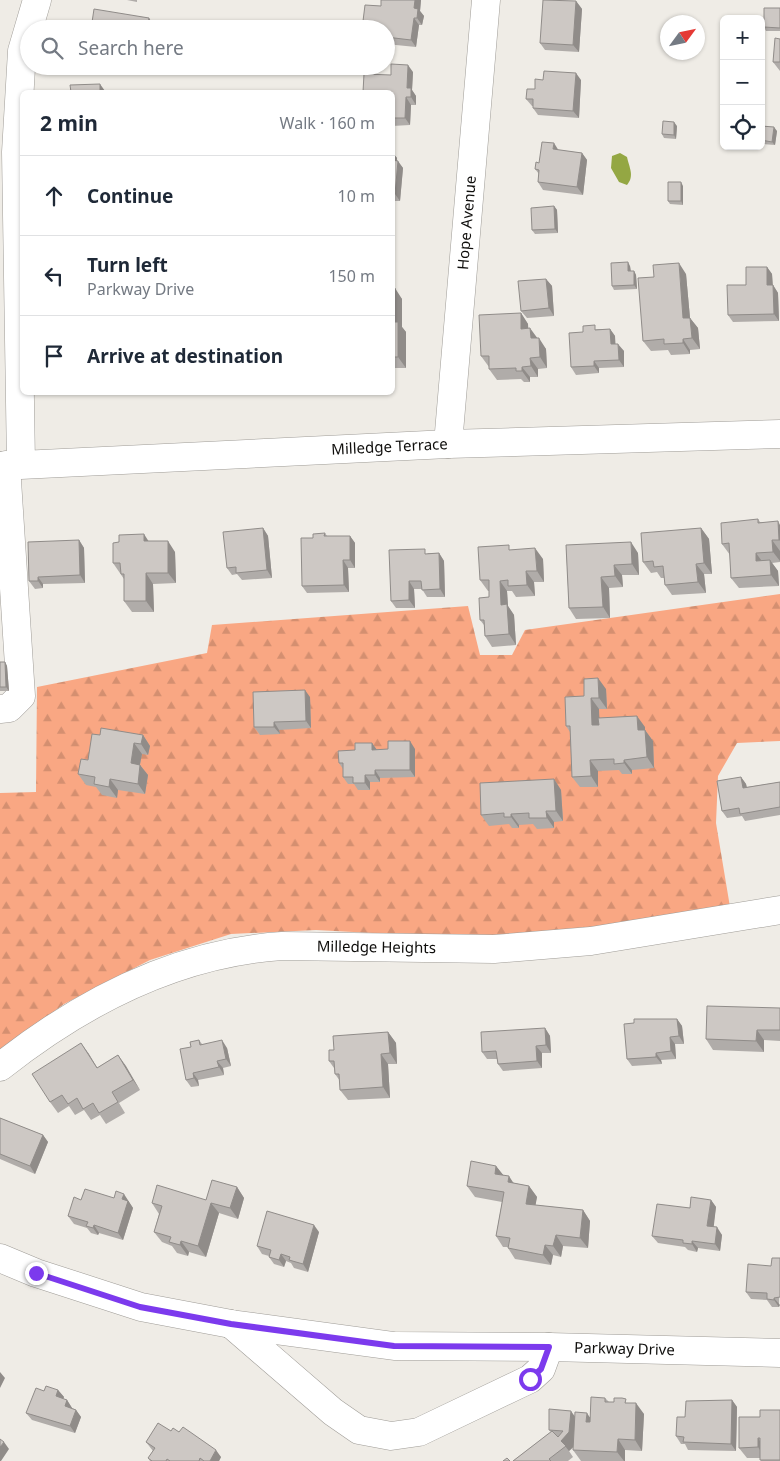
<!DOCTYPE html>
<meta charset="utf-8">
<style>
:root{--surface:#fff;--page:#f6f6f7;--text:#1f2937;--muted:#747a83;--line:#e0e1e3}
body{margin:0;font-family:"Noto Sans",sans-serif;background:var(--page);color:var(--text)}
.controls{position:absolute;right:15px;top:15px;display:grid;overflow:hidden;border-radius:8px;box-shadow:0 1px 4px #0004}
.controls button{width:45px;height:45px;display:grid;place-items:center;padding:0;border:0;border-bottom:1px solid var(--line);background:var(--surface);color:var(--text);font:25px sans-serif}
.compass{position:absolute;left:660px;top:15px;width:45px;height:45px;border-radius:50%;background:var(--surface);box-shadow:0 1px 4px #0004;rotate:57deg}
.stop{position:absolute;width:15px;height:15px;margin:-11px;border:4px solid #7c3aed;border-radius:50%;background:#fff}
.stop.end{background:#7c3aed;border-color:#fff;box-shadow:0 1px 5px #0008}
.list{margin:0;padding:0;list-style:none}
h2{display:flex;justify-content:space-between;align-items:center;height:65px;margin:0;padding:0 20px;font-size:21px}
h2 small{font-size:16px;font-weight:400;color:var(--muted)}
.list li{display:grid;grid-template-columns:32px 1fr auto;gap:15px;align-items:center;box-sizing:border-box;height:80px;padding:0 20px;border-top:1px solid var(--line)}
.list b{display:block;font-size:19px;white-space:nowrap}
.list p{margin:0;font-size:16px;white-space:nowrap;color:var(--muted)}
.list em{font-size:16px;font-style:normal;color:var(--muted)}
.icon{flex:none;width:28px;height:28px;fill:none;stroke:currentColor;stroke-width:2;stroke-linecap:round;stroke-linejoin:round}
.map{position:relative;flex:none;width:780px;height:1461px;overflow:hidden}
.search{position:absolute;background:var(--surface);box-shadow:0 1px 4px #0004;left:20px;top:20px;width:375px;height:55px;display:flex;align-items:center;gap:12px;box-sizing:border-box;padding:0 18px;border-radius:28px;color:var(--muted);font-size:19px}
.panel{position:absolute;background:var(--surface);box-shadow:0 1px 4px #0004;left:20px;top:90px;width:375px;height:305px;border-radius:8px}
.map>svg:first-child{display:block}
.forest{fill:url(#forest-firs)}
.water{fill:#94a743}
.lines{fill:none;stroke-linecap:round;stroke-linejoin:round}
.minor-casing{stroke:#9f9c97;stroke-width:29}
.minor{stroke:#fff;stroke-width:28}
.wall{fill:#b0aca9}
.shaded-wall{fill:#908c89}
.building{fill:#cdc8c4;stroke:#908c89}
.route{stroke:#7c3aed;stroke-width:6}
.labels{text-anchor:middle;stroke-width:4;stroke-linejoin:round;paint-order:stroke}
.street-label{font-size:15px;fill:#0f0e0c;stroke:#fcf9f3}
</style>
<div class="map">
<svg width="780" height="1461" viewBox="0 0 780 1461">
<defs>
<pattern id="forest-firs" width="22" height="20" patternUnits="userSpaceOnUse" patternTransform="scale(1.25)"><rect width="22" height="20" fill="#f9a783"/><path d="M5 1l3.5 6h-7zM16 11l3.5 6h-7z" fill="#d48f70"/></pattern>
</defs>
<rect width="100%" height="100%" fill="#efece6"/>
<path class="forest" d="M780,594V741L737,743L718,776L716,823L730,907L611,929L466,938L316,930L231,934L150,960L64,1004L0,1052V793L36,792L37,687L207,653L212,625L468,606L480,655H512L525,630Z"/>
<path class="water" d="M620,153L627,157C629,167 635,176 627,185L619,182L611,168L612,156Z"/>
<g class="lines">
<defs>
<g id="minor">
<path id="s1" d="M448,444L486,0"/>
<path d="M21,464L16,152L22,51L37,0"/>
<path id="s2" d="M0,466L448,444L780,434"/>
<path d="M0,709L9,708L21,696L6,465"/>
<path id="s3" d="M0,1067C82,1002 176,953 282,946L494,949L591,941L780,910"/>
<path id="s4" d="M0,1258L36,1273L141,1307L231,1324L394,1346L549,1347L780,1353"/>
<path d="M231,1324L333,1412L359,1430L391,1436L419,1432L530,1379L541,1369L549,1347"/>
</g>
</defs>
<use href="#minor" class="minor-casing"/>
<use href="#minor" class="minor"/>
</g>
<path class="wall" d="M127,0H137V2Z
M381,0H421L420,11L424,16L422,25H419L416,47L386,44V29L381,6Z
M576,1L582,9L579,52L545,50L540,43Z
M780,8V31H766L764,27Z
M780,39V71L773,62Z
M96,66H109V69Z
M413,72L412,90L416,96V105H411L410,125L392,126V92L391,75Z
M543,80H581L579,118L538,115L533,108V106H532L526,99Z
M677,126L676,139L664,138L662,134Z
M761,126L777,131L775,145L761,144Z
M558,150L582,153L587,160L583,195L543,190L538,182L539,174L535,169L539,163Z
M392,152L397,158V161L403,168L400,201H392Z
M683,186V205L670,204L668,201Z
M554,206L557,210L558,233L535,234L532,230Z
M630,266L631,271H634L636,275L637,289L614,290L612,286Z
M767,267L772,274L773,285L778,293L779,321L733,322L728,315L746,285Z
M686,274L690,318L698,328L700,349L690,350V354L671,355L668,350L651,351L643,341Z
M546,279L552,286L554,316L527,318L521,311Z
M392,288L402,299V327L406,332V368H393L392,374Z
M521,313L528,324V328L546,349L547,368L538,369V377H530V382H524L521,379L497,380L489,369V367L481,356Z
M598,329H610L615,336V344L624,351V367L599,368V373L576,375L571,367L583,332Z
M758,519L760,522L780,525V562L772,563L778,571L779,586L739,588L731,578L730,555L722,544Z
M263,528L268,536L272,578L242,580L237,574L232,575L227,568Z
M701,528L709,539L712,574H704L706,593L672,595L665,585L664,578H661L657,572L651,573L643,562Z
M325,533L327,536H350L355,543V568H348L349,592L307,593L302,586Z
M79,540L84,548L85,583L43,584V588L35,589L29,581Z
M148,541L175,552L176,583L153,584L154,612H132L124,601V579L113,563Z
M566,545L638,553L639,575H622L623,587L609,588L610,618L576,619L569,608Z
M512,550L543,559L544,582H534L535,596L516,597L512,591H507L508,606L514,615L516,645L492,647L485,636L484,625L480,620L489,597V591H488L480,580Z
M428,553H439L444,561L445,597H427L422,589H414L415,608H396L391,601Z
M0,662H5L7,666L9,691H0Z
M606,689L607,709H599V718L645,727V730L653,741L654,768L632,770V774H622L619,770L598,771V787H580L572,777L570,732L566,726L584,696Z
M310,697L311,728L279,730L280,734L260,735L254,727Z
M143,735L150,746L148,755L142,754L140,765L148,775L145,794L118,790L117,798L102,795L96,787L86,785L78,774L88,760Z
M372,743L376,749H415V777L380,778V782H370V790H358L354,784H348L343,777V769L339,763L355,750Z
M741,777L746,784L747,787L780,782V815L745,821L742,816L727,818L722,811Z
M554,779L561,790L563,821L554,822V828L537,829L533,824L519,825V828H512L509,824L489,826L481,815Z
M780,1008V1041L764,1040V1052L713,1050L706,1039Z
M677,1019L682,1026L684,1044H675L676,1059L661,1060L662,1064L632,1066L627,1059Z
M545,1028L550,1036L551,1053H542V1068L503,1071L498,1064L497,1059H487L482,1052Z
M388,1032L396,1043L397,1064H388L390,1098L348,1100L340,1090V1081L335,1074L334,1068L329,1061L334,1050Z
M199,1040L202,1044L227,1048L231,1066L223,1068L224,1075L198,1080L199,1086L191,1087L186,1080L191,1047Z
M81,1043L97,1068L118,1055L140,1090L119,1103L125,1113L106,1124L100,1115L91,1120L84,1110L75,1115L69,1106L58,1113L50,1102Z
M0,1118L43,1135L48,1142L35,1174L0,1159Z
M496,1166L503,1175L514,1183L529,1186L537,1197L535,1205L583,1210L590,1221L588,1248L563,1246L561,1257L553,1255L551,1265L515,1259L508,1248V1247H503L496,1236L502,1202L475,1197L467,1186Z
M237,1187L244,1198L238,1219L219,1213L206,1257L189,1252L188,1256L177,1253L172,1246L162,1242L154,1232L159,1214L152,1203L206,1200Z
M114,1198L129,1201V1202L133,1208L123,1240L99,1233L98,1235L91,1233L87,1228L74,1224L68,1216L81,1200Z
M711,1200L716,1207L713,1227L722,1235L720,1251L698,1248L697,1252L688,1250L685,1247L658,1243L652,1236L690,1208Z
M319,1232L308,1272L294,1268L291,1263L286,1261L284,1267L274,1264L269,1257V1256L262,1254L257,1246Z
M780,1258L779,1307H772L767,1300L751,1299L746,1292L771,1266Z
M58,1390L64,1397L63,1399L67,1400L72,1408L76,1410L81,1417L75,1433L32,1420L26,1413L44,1391Z
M605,1398L609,1402L629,1403L644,1414L642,1451L625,1450V1461H581L573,1450L574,1447L569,1451L573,1457L568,1461H513L551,1432L549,1430L575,1416L590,1417Z
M732,1400L737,1407L736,1451L688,1450L685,1444H681L676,1436L685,1417Z
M780,1410V1461H761L760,1458H747L739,1448Z
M171,1431L221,1457L219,1461H150L148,1458L153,1451L146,1442Z"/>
<path class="shaded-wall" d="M415,0H421L420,11L424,16L422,25L417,18L414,8Z
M576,1L582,9L579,52L573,45Z
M149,18L154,26L153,29H147Z
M414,18L419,25L416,47L411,40Z
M408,65L413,72L412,90L416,96V105L411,97L407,88Z
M576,73L581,80L579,118L573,111Z
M100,84L105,91V92H100Z
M406,97L411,105L410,125L405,118Z
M674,122L677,126L676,139L674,135Z
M774,127L777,131L775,145L772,142Z
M554,143L559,151L553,149Z
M392,152L397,158L396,168L392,163Z
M582,153L587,160L583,195L577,187Z
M398,161L403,168L400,201L395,194Z
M681,182L683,186V205L681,201Z
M554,206L557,210L558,233L555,229Z
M628,262L630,266L631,275L628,271Z
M679,263L686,274L691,329L683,318Z
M767,267L772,274L773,293L767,285Z
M634,271L636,275L637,289L634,285Z
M546,279L552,286L554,316L549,308Z
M773,285L778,293L779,321L774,314Z
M395,288L402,299V327L406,332V368L398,357L394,322Z
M521,313L528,324L529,339L521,329Z
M690,318L698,328L700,349L692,338Z
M530,328L538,339L531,338Z
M610,329L615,336L616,352L611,344Z
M539,338L546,349L547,368L540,357Z
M683,339L690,350V354L683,343Z
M618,344L624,351V367L619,360Z
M530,358L538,369V377L531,366Z
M594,361L599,368V373L594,366Z
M522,367L530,377V382L522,371Z
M778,521L780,525V541L779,540Z
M263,528L268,536L272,578L267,570Z
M701,528L709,539L712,574L704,563Z
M144,534L151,545L144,541Z
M350,536L355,543V568L350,560Z
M79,540L84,548L85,583L80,575Z
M772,540L780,551V561L773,552Z
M168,541L175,552L176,583L168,573Z
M631,542L638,553L639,575L632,564Z
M535,548L543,559L544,582L537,571Z
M439,553L444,561L445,597L440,589Z
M756,553L764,564L756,561Z
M343,560L348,568L349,592L344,585Z
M770,560L778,571L779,586L771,575Z
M696,564L704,574L706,593L698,582Z
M614,565L622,575L623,587L615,576Z
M526,571L534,582L535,596L527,585Z
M146,573L153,584L154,612L146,601Z
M38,577L43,584V588L38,581Z
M601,577L609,588L610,618L603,607Z
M409,581L414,589L415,608L409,600Z
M500,581L507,591L508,606L514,615L516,645L509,634L501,605Z
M5,662L7,666L9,691L6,687Z
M598,678L606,689L607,709L599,698Z
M305,690L310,697L311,728L306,721Z
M591,698L599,709L600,736L592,725Z
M637,716L645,727V741L638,730Z
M274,722L279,730L280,734L274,727Z
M645,730L653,741L654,768L647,757Z
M143,735L150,746L148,755L141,744Z
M410,741L415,749V777L410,770Z
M134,743L142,754L138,774L131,763Z
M372,743L377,750H372Z
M590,760L598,771V787L591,776Z
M624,760L632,770V774L624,763Z
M140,765L148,775L145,794L138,784Z
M375,770L380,778V782L375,775Z
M365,775L370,782V790L365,783Z
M741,777L746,784L748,795L743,788Z
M110,779L118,790L117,798L109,787Z
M554,779L561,790L563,821L556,811Z
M546,811L554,822V828L547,818Z
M511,814L519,825V828L511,817Z
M677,1019L682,1026L684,1044L679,1036Z
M545,1028L550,1036L551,1053L546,1045Z
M757,1030L764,1040V1052L756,1041Z
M388,1032L396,1043L397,1064L390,1053Z
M670,1037L675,1044L676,1059L671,1051Z
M222,1040L227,1048L231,1066L226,1059Z
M81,1043L89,1054L104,1079L97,1068Z
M536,1046L542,1053V1068L537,1061Z
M656,1053L661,1060L662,1064L656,1057Z
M381,1054L388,1064L390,1098L383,1087Z
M118,1055L126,1066L140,1090L133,1080Z
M217,1061L223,1068L224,1075L219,1067Z
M193,1073L198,1080L199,1086L194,1078Z
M43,1135L48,1142L35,1174L30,1166Z
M496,1166L504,1176L495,1174Z
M509,1176L516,1187L508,1182Z
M529,1186L537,1197L534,1214L526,1204Z
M237,1187L244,1198L238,1219L230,1208Z
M124,1194L133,1208L123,1240L118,1233L122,1199Z
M711,1200L716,1207L713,1233L707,1226Z
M211,1203L219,1213L206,1257L198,1246Z
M583,1210L590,1221L588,1248L580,1238Z
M94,1225L99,1233L98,1235L93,1228Z
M314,1225L319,1232L308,1272L303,1264Z
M717,1227L722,1235L720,1251L715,1244Z
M556,1235L563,1246L561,1257L553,1246Z
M181,1241L189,1252L188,1256L180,1245Z
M692,1241L698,1248L697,1252L692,1244Z
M545,1245L553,1255L551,1265L543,1255Z
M281,1254L286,1261L284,1267L279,1260Z
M774,1298L780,1305L779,1307L774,1300Z
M0,1372L5,1378L0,1388Z
M58,1390L64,1397L61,1404L56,1396Z
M67,1400L72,1408L70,1413L65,1406Z
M732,1400L737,1407L736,1451L731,1444Z
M636,1403L644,1414L642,1451L635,1440Z
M76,1410L81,1417L75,1433L70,1426Z
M571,1411L578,1421L577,1443L569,1451L561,1441Z
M587,1413L594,1424L586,1422Z
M758,1438L765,1449V1458L758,1447Z
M618,1439L625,1450V1461H624L617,1452Z
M4,1442L9,1449L1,1461H0V1447Z
M216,1450L221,1457L219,1461H210Z"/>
<path class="building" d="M381,0H415L414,8L418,9L417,18H414L411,40L386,37V29H362L365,5L381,6Z
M543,0L576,1L573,45L540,43Z
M764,8H780V28L764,27Z
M94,9L149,18L147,29H91Z
M775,38L780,39V62H773Z
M391,64L408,65L407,88H411V97H406L405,118H392V92H363L364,74L391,75Z
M544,71L576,73L573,111L533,108V99H526L527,89H535V79L543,80Z
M100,84V92H71L70,85Z
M663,121L674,122V135L662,134Z
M761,126L774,127L772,142L761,140Z
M542,142L554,143L553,149L582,153L577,187L538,182L539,170L535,169L536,162L539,163Z
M392,160L398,161L395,194H392Z
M668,182H681V201H668Z
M554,206L555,229L532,230L531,208Z
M628,262V271H634V285L612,286L611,263Z
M679,263L683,318H690L692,338L683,339V343L664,344V339L643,341L638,278L654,277L653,265Z
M746,267H767V285H773L774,314L728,315L727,285H746Z
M546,279L549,308L521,311L518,281Z
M392,288H395L394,322H398V357H392Z
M521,313V329L530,328L531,338H539L540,357L530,358L531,366L522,367V371H516V368L489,369V356H481L479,315Z
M595,325V330L610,329L611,344H618L619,360L594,361V366L571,367L569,333L583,332V326Z
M758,519V523L778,521L779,540H772L773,552L756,553V561L770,560L771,575L731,578L729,543L722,544L721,523Z
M263,528L267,570L236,573V567L227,568L223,532Z
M701,528L704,563L696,564L698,582L665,585L663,566L654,567L653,561L643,562L641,533Z
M325,533L324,536H350V560H343L344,585L302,586L301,538H313V534Z
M144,534V541H168V573H146V601H124V574H121L120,563H113V543L119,542V535Z
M79,540L80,575L38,577V581H29L28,542Z
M631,542L632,564L614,565L615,576L601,577L603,607L569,608L566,545Z
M509,545V550L535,548L537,571H526L527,585L508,586V580L500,581L501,605L507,604L509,634L485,636L484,620H480L479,598L489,597V580H480L478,547Z
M425,549V554L439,553L440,589L422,590L421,581H409V600L391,601L389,550Z
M0,662H5L6,687H0Z
M598,678L599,698H591L592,725H599L598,718L637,716L638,730H645L647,757L624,760V763L614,764V759L590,760L591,776L572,777L570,726H566L565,697L584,696V679Z
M305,690L306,721L274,722V727H254L253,692Z
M101,728L143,735L141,744L134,743L131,763L140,765L138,784L110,779L109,787L94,784L95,777L78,774L81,759L88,760L92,734L100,735Z
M388,741H410V770H375V775H365V783H353V777H343V763H339L338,751L355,750V743H372V750L388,749Z
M741,777L743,788L780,782V807L740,814L739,808L722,811L717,781Z
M554,779L556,811H546L547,818H529V813L511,814V817H504V813L481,815L480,783Z
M707,1006L780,1008V1030H757L756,1041L706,1039Z
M634,1019H677L679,1036L670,1037L671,1051L656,1053V1057L627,1059L624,1024L634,1023Z
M545,1028L546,1045L536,1046L537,1061L498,1064L496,1051L482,1052L481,1032Z
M388,1032L390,1053L381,1054L383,1087L340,1090L339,1074H335L334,1061H329V1050H334L333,1036Z
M199,1040L200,1045L222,1040L226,1059L217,1061L219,1067L193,1073L194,1078L186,1080L180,1049L191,1047L190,1042Z
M81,1043L97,1068L118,1055L133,1080L112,1092L118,1102L99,1113L93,1103L83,1109L77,1098L68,1104L62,1095L50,1102L32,1074Z
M0,1118L43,1135L30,1166L0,1154Z
M471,1161L496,1166L495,1174L509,1176L508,1182L529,1186L526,1204L583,1210L580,1238L556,1235L553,1246L545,1245L543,1255L508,1248L510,1238L496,1236L504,1192L467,1186Z
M212,1180L237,1187L230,1208L211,1203L198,1246L181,1241L180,1245L169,1242L171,1237L154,1232L162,1206L152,1203L157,1185L206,1200Z
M85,1189L114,1198L116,1191L124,1194L122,1199L128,1201L118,1233L94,1225L93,1228L86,1226L88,1222L68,1216L74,1197L81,1200Z
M691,1197L711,1200L707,1226L717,1227L715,1244L692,1241V1244L683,1243V1240L652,1236L657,1204L690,1208Z
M267,1211L314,1225L303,1264L289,1260L290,1257L281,1254L279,1260L269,1257L271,1250L257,1246Z
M772,1258H780V1297L774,1298V1300L767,1299V1293L746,1292L748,1264L771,1266Z
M46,1386L58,1390L56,1396L67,1400L65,1406L76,1410L70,1426L26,1413L36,1388L44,1391Z
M591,1397L605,1398V1402H614V1398H622L626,1399L625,1403H636L635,1440L618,1439L617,1452L573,1450L575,1412L587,1413L586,1422H590Z
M732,1400L731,1444L683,1442L684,1437L676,1436L677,1417H685L686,1401Z
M549,1409L571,1411L569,1432L561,1441L566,1446L549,1459L551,1461H513L552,1431L558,1437L563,1431L549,1430Z
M760,1410H780V1460H760V1438H758V1447L739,1448V1417H760Z
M158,1423L171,1431L173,1428L179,1432L183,1427L216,1450L210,1461H204L200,1458L199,1461H170L167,1459L166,1461H152L148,1458L155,1448L146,1442Z
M0,1439L4,1442L0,1447Z
M507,1458L510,1461H503Z"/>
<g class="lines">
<path class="route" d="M36,1273L140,1307L231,1324L394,1346L549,1347L541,1369L530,1379"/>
</g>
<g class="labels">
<g class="street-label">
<text dy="5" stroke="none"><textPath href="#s1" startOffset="222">Hope Avenue</textPath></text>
<text dy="5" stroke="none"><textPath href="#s2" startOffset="390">Milledge Terrace</textPath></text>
<text dy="5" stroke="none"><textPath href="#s3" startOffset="406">Milledge Heights</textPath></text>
<text dy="5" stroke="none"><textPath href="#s4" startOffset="636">Parkway Drive</textPath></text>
</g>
</g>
</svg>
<div class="controls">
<button>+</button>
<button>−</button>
<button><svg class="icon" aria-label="locate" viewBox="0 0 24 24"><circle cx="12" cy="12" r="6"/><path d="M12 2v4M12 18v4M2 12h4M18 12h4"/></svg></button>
</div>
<svg class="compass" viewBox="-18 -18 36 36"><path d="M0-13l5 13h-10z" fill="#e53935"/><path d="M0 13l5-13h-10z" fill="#747a83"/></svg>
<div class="stop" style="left:530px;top:1379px"></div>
<div class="stop end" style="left:36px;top:1273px"></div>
<div class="search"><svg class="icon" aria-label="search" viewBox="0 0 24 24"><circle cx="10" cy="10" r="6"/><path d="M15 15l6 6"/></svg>Search here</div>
<section class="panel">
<h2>2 min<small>Walk · 160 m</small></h2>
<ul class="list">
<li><svg class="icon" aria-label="ahead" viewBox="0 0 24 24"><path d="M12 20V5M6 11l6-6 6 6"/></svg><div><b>Continue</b></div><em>10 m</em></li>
<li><svg class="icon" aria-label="left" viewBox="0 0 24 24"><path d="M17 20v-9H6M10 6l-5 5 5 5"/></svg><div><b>Turn left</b><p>Parkway Drive</p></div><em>150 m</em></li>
<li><svg class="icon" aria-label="arrive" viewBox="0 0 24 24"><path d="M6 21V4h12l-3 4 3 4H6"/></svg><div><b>Arrive at destination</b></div></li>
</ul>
</section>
</div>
